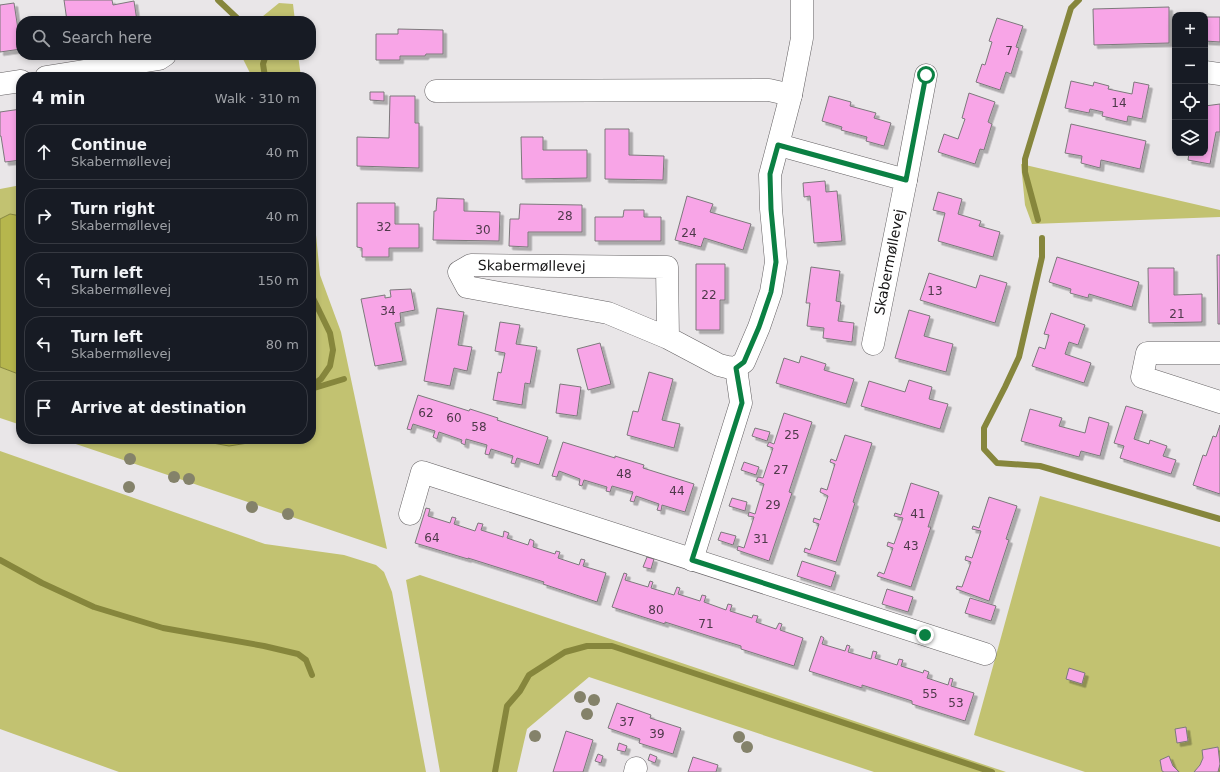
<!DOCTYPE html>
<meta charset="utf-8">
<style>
:root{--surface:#171b24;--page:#20242c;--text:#f1f3f6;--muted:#9ea1a6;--line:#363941}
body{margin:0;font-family:"DejaVu Sans",sans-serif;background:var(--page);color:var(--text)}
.controls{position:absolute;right:12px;top:12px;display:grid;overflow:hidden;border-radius:8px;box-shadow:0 2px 6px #0003}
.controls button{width:36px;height:36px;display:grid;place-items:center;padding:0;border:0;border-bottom:1px solid var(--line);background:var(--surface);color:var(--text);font:20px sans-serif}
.stop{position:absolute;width:12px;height:12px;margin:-9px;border:3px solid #0b8043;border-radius:50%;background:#fff}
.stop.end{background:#0b8043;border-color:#fff;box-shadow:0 1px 4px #0008}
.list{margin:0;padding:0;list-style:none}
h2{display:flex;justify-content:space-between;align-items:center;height:52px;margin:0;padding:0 16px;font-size:17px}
h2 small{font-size:13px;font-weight:400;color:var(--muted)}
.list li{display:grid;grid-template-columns:26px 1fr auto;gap:12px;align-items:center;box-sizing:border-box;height:56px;margin:0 8px 8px;padding:0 8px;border:1px solid var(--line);border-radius:16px}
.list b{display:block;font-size:15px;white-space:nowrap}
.list p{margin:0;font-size:13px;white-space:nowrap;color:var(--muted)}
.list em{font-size:13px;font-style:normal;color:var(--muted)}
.icon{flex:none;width:22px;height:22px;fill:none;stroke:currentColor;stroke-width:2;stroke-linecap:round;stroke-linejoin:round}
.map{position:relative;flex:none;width:1220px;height:772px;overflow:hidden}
.search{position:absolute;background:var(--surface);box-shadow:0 2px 6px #0003;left:16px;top:16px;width:300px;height:44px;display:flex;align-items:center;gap:10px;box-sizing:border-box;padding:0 14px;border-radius:16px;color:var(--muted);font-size:15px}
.panel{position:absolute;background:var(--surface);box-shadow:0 2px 6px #0003;left:16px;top:72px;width:300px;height:372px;border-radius:16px}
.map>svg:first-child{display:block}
.green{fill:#c2c271}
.water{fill:#b6b64d;stroke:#86863c}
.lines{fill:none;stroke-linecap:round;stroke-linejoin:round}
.stream{stroke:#86863c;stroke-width:6}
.building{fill:#f8a5e7;stroke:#7c797b;filter:url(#shadow)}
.minor-casing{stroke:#656264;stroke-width:23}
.minor{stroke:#fff;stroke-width:22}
.tree{fill:#84826a}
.route{stroke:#0b8043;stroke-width:5}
.labels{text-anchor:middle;stroke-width:3.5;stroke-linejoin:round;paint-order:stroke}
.number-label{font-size:12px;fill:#4e394a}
.street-label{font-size:14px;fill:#161516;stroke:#fff}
</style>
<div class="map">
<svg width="1220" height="772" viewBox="0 0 1220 772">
<defs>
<filter id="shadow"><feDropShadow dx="3.5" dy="3.5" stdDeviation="0" flood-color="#0004"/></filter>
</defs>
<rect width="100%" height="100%" fill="#e9e6e8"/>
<path class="green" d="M279,3L293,4L295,21H257Z
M241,55H298L301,77H252Z
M1021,164L1220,210V217L1032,224L1025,205Z
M21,185V216L10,214L0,219V189Z
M311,185L320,275L341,332L387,549L61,439H191L248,443L258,439H311Z
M0,367L21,375V425L0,418Z
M0,451L265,544L344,555L376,565L384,572L392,592L426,772H119L0,729Z
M1040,496L1220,547V772H1085L974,735Z
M420,575L1006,772H874L589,677L527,729L517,772H440L406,580Z"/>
<path class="water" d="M10,214L21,216V375L0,367V219Z
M191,439H258L248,443L229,446Z"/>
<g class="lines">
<path class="stream" d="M218,0L237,18
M265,77L263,64L266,55
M1038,220L1025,172V159L1071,8L1079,0
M1042,238V257L1019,357L1005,387L984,428V449L997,463L1040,466L1220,519
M311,294L330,333L333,350L330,366L321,379L311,386
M311,389L344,379
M0,560L42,583L94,607L163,628L264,646L298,654L306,660L312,675
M495,772L507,706L520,691L529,675L565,652L587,646H612L992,772"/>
</g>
<path class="building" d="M64,0H112L113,5L134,1L137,21H67Z
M14,3L21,49L0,52V5Z
M1169,7V43L1094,45L1093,9Z
M1205,17H1220V42L1205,41Z
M997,18L1023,26L1016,47L1019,48L1011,74L1006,72L1000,90L976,82L982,64L985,65L992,42L989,41Z
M398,29L443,30V54H426L425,56H400V60H376V34H398Z
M1071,81L1093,86L1094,82L1109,86L1108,89L1132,94L1134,82L1149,85L1142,119L1128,116L1127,122L1102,116L1103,112L1090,109L1089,113L1065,108Z
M370,92H384V101L370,100Z
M969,93L995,102L988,122L992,124L984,150L980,149L975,164L938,152L944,134L958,139L965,119L962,118Z
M390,96H415V123H419V168L357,166V137L389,138Z
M829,96L851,102L850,106L876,113L874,118L891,123L884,146L866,141L867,137L841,130L842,127L822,121Z
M1220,104V132H1216L1210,164L1188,160L1189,153H1205V106Z
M21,109V160L5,162L1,136H0V112Z
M1071,124L1146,141L1140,169L1101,160L1100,168L1081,163L1082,156L1065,153Z
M605,129H629V155L664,156L663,180L605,179Z
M521,137H543V150H587V178L522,179Z
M825,181L826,192L837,191L842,241L814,243L810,196L804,197L803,183Z
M938,192L962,199L958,214L981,221L979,226L1000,232L993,257L938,241L945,213L933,210Z
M687,196L713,204L710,212L751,224L743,250L704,238L701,247L675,240Z
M437,198L464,199V211L500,212L499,241L433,240L434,211H436Z
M357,203H395V224H419V248H389V257H362V248L357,247Z
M520,204L582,205V232H528V247L509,246L510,219H519Z
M624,210H644V217H661V241H595V217H623Z
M1217,255H1220V324H1218Z
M1057,257L1139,282L1132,307L1089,294L1088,298L1070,293L1071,289L1049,282Z
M696,264H725V300H720V330H696Z
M811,267L840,271L836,301L841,302L838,321L854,323L852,342L823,338L824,328L807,326L810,303H806Z
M1148,268H1174V295L1202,294V322L1149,323Z
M929,273L976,288L980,275L1007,283L995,323L920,300Z
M411,289L415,310L400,313L401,322L395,323L403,361L375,366L361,299L385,295V298L391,297L390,290Z
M437,308L464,312L458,345L472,347L467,371L454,368L450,386L424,381Z
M909,310L930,316L924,336L953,344L946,372L895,358Z
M1051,313L1085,325L1078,345L1069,342L1065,354L1091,363L1084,383L1032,366L1039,347L1045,349L1049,335L1044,334Z
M500,322L520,325L516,344L537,347L530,384L525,383L522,405L493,400L498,372L501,373L505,353L495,351Z
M600,343L611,384L588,390L577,349Z
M801,356L826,364L824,370L854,379L846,404L776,383L784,358L799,363Z
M649,372L673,379L662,420L680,424L674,448L627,435L633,411L638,412Z
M909,380L932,387L929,399L948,404L940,429L861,406L869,381L905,392Z
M560,384L581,387L577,416L556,413Z
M418,395L469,411L470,409L498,418L497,420L548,437L539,465L517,458L515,464L511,463L513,456L491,449L489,455L485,454L487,445L466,439L465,445L461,443L462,440L439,432L437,439L433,437L435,431L413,424L411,430L407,429Z
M1126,406L1143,411L1134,439L1149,444L1150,440L1167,446L1163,456L1176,460L1171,474L1120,458L1124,446L1114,443Z
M1030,409L1062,418L1059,426L1085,433L1089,417L1109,423L1100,456L1081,451L1079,457L1021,441Z
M784,413L812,422L789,492L792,493L769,561L737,550L738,546L744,548L754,517L748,516L749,512L755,514L764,484L756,481L758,477L763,478L773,448L767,446L769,442L774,444Z
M1220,425V494L1193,485L1203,455L1206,456L1213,436L1216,437Z
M755,428L770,432L767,441L752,436Z
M845,435L872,443L853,502L855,503L836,562L804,552L805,548L810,550L819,524L813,522L814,518L820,520L828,496L820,492L821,488L827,490L835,464L830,462L831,459L836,461Z
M563,442L615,458V456L644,465L643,468L694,484L685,512L662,505L661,511L657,510L659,504L636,496L634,502L630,501L633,492L612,486L610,492L606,491L607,487L584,480L582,486L579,485L580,479L559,471L557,477L552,476Z
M744,462L759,467L756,475L741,470Z
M911,483L939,492L928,527H931L911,587L877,576L879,572L884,574L893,548L887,546L888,542L894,544L903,518L894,516L895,513L901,515Z
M989,497L1017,506L1006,539L1009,540L989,601L956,589L957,586L962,587L971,562L965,560L966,556L972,558L981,531L972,529L973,526L979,528Z
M732,498L747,502L745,511L729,506Z
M426,508L430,509L428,516L450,523L452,517L456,518L454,524L475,531L478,523L483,524L481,530L503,537L504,531L509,533L507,538L528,545L530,539L534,541L533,547L555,554L556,551L560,552L558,558L579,565L581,559L585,560L583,566L606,573L597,602L543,584L544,582L468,558V559L415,543Z
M721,532L736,536L733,545L718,540Z
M647,557L654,559L651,569L643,567Z
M802,561L836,572L831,587L797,576Z
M624,573L627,574L625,580L648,587L650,581L653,582L651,588L674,595L677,587L680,588L678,594L700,601L702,595L706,596L704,602L726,610L728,604L732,605L730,611L752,618L753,615L758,616L756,622L776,629L779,623L782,624L780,630L803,638L794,666L741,649V646L715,638L665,622V624L612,607Z
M887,589L913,597L908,612L882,604Z
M970,598L996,606L991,621L965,613Z
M821,636L824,638L822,644L845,651L847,645L850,646L848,652L871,659L873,651L877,652L875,658L897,665L899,659L903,660L901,666L923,673L924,670L929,672L927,678L948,685L950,678L953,679L951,686L974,693L965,721L912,704V701L862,685V688L809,671Z
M1069,668L1085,673L1082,684L1066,679Z
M617,703L651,715L650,718L681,728L673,754L639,743L640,739L608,728Z
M1186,727L1188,741L1177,743L1175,729Z
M566,731L593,740L583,772H553Z
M619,743L627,746L625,752L617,750Z
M1218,747L1220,764L1218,772H1194L1200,765L1203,758L1202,750Z
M598,754L603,756L601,763L595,761Z
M650,754L657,757L655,763L648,760Z
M1169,756L1173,766L1179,772H1164L1162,771L1160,760Z
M693,757L718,765L716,772H688Z"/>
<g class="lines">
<defs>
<g id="minor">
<path d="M1205,72L1220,74"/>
<path d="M46,77L159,59L165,55"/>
<path d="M0,84L21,81"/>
<path d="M436,91L769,90L791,95"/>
<path d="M779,145L906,180L873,344"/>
<path d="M906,180L926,75"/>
<path id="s1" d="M668,338L608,313L467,287L459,272L471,265L667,267L668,338L719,365L727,367L736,368L744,362L759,327L771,292L776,262L771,209L770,175L791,95L802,38V0"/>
<path d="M1220,353H1147L1142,377L1220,402"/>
<path d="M410,514L422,472L985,654"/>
<path d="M692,560L741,403L736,368"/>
<path d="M635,772L636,768"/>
</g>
</defs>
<use href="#minor" class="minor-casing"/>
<use href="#minor" class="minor"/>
</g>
<g class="tree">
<circle cx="130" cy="459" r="6"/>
<circle cx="174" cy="477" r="6"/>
<circle cx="189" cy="479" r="6"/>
<circle cx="129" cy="487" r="6"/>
<circle cx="252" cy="507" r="6"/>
<circle cx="288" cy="514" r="6"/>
<circle cx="580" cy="697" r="6"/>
<circle cx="594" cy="700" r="6"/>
<circle cx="587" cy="714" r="6"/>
<circle cx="535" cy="736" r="6"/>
<circle cx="739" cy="737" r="6"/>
<circle cx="747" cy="747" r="6"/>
</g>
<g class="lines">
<path class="route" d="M925,635L692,560L742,403L736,368L744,362L759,327L771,292L776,262L771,209L770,174L778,145L906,180L926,75"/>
</g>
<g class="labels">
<g class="number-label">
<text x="1009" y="55">7</text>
<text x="1119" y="107">14</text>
<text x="565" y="220">28</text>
<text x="384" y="231">32</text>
<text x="483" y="234">30</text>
<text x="689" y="237">24</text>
<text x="935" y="295">13</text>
<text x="709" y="299">22</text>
<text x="388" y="315">34</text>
<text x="1177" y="318">21</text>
<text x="426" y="417">62</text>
<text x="454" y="422">60</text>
<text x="479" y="431">58</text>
<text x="792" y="439">25</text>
<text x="781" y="474">27</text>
<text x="624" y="478">48</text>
<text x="677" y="495">44</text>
<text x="773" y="509">29</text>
<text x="918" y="518">41</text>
<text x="432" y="542">64</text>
<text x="761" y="543">31</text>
<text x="911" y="550">43</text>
<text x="656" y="614">80</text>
<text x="706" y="628">71</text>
<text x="930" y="698">55</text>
<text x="956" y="707">53</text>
<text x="627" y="726">37</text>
<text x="657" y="738">39</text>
</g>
<g class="street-label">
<text transform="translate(889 262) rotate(-79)" y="5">Skabermøllevej</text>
<text dy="5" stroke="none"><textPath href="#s1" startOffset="300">Skabermøllevej</textPath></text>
</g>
</g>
</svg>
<div class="controls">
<button>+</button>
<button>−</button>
<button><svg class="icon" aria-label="locate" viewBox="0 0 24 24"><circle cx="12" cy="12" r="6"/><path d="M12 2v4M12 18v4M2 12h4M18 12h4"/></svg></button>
<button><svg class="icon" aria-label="layers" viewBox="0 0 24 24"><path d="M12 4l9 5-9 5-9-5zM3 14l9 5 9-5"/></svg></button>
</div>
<div class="stop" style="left:926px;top:75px"></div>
<div class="stop end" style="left:925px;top:635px"></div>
<div class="search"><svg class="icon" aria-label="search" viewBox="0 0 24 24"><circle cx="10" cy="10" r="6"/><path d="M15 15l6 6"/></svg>Search here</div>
<section class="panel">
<h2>4 min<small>Walk · 310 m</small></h2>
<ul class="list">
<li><svg class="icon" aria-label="ahead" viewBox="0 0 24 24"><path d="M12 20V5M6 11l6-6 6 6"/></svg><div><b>Continue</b><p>Skabermøllevej</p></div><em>40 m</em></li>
<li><svg class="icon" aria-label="right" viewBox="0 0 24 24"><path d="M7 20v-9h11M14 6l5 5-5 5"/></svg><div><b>Turn right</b><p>Skabermøllevej</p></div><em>40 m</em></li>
<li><svg class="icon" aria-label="left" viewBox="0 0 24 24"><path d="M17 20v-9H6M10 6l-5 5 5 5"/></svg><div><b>Turn left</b><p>Skabermøllevej</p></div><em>150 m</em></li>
<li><svg class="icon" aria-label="left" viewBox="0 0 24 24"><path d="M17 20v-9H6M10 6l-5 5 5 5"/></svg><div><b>Turn left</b><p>Skabermøllevej</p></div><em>80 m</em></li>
<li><svg class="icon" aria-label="arrive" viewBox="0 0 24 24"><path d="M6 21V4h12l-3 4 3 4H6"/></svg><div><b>Arrive at destination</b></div></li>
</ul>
</section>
</div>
